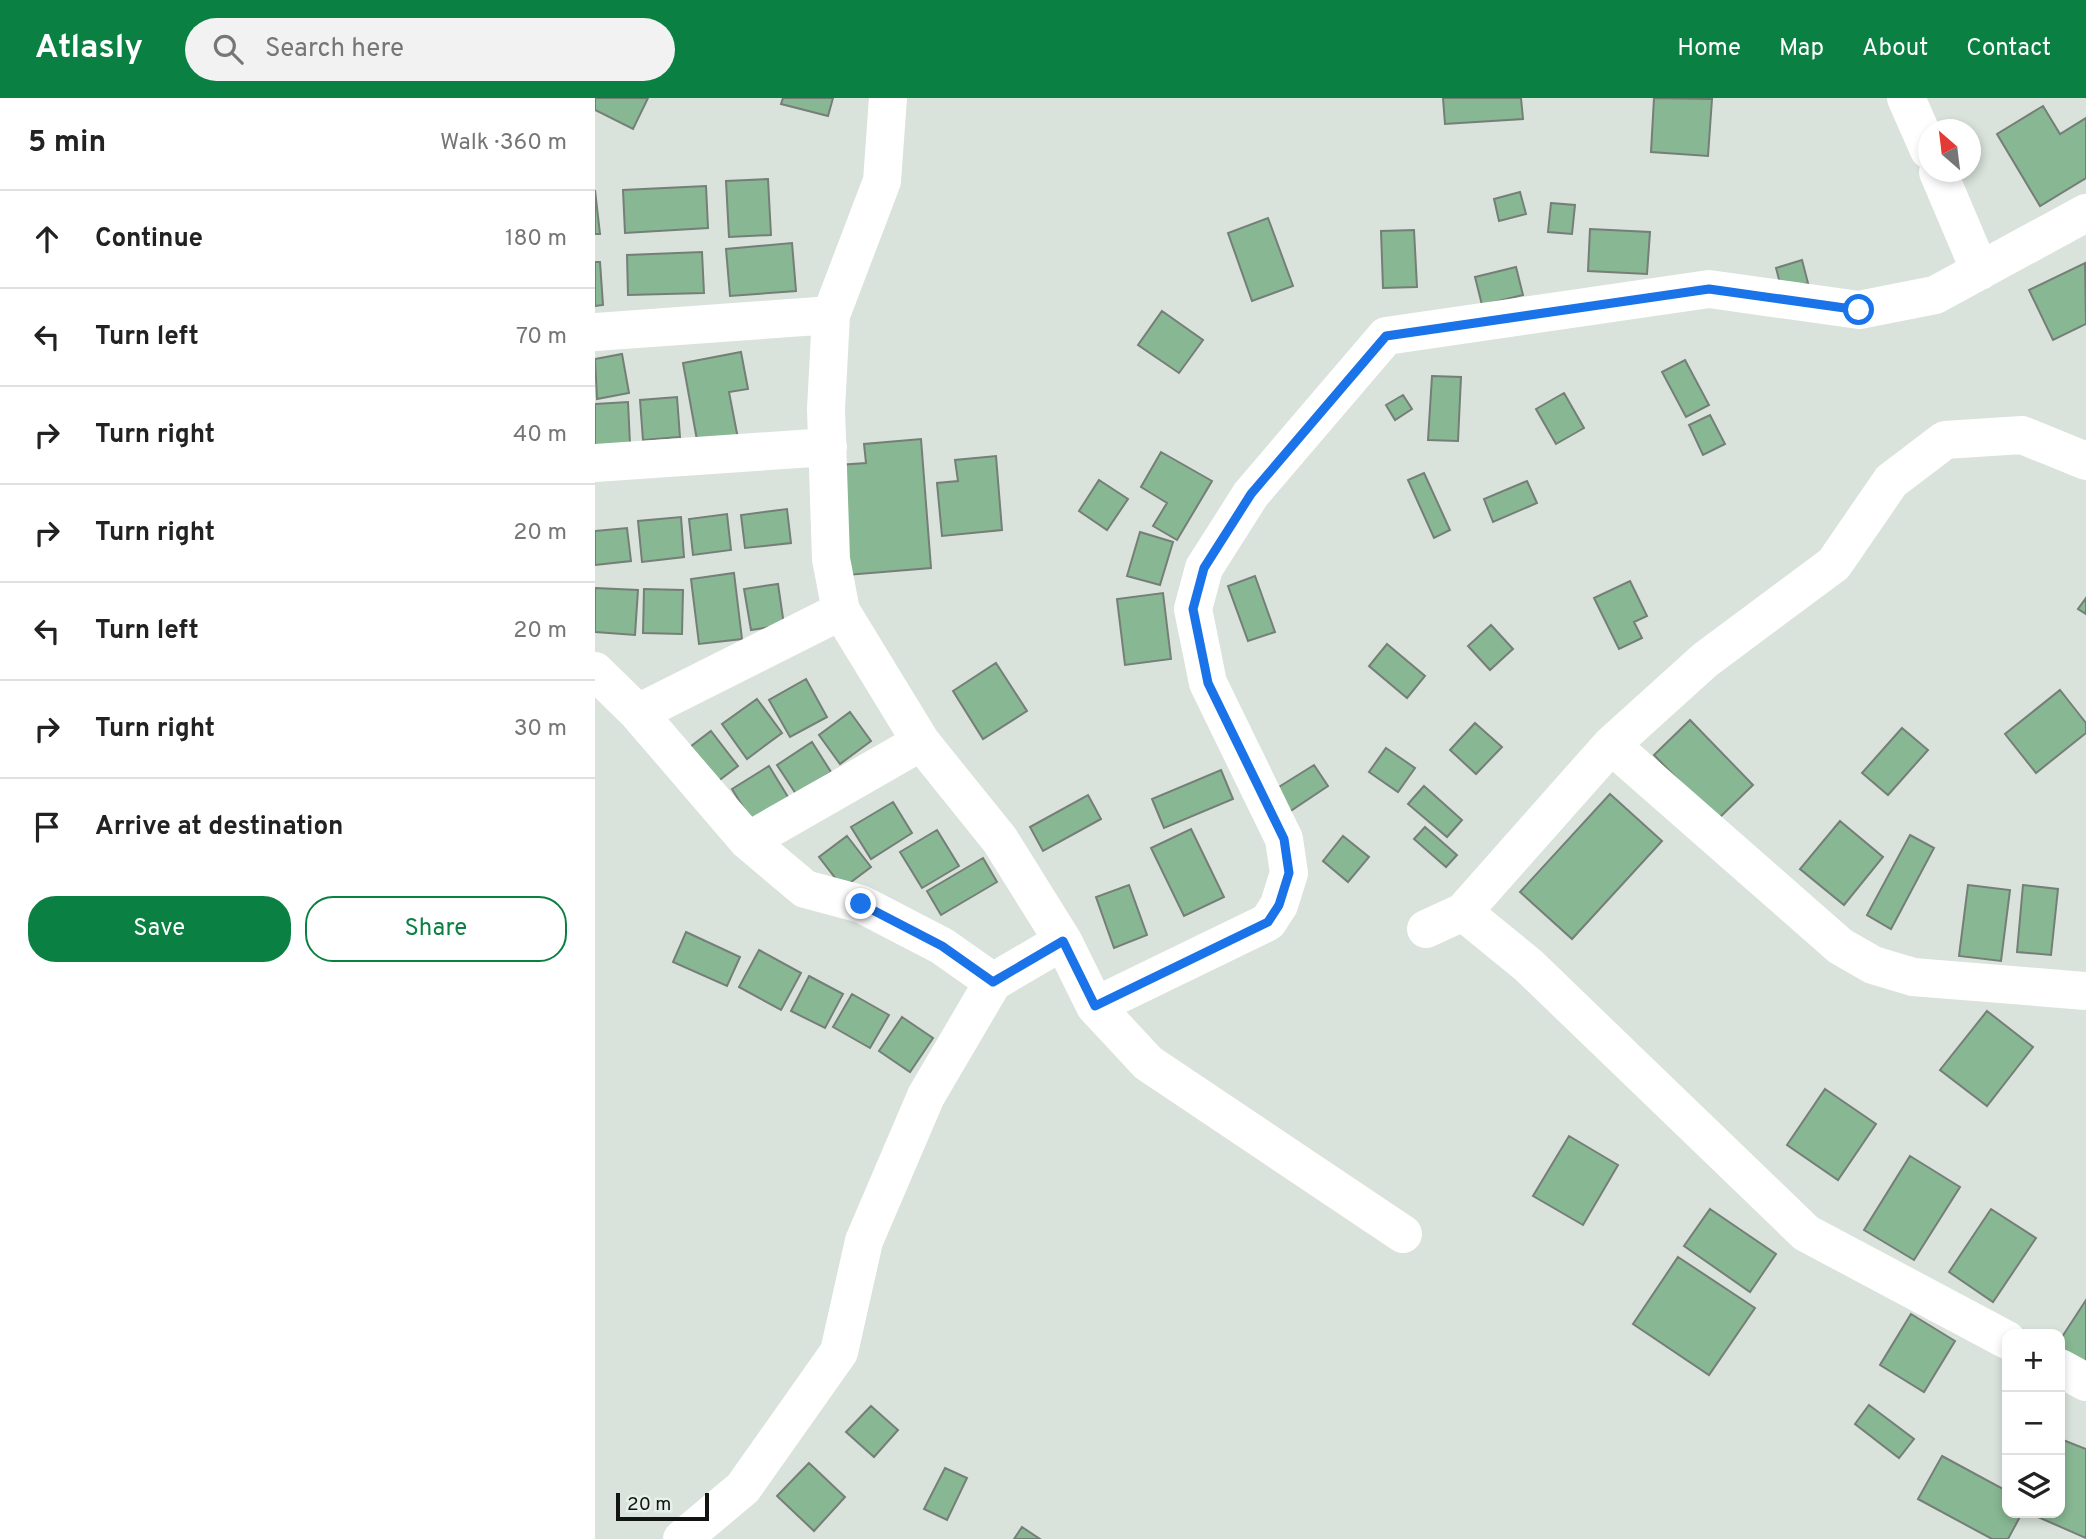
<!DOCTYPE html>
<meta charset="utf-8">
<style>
:root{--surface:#fff;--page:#f2f2f2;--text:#222;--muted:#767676;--line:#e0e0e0;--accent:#0b8043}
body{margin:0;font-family:Overpass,sans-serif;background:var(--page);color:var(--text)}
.controls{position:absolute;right:21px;bottom:21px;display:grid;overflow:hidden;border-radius:14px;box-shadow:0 4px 10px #0003}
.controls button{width:63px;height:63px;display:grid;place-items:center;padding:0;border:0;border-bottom:2px solid var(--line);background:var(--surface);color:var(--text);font:35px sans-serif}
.compass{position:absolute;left:1323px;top:21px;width:63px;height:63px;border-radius:50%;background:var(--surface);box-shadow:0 4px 10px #0003;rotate:332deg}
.scale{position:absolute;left:21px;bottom:18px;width:93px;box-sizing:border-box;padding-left:7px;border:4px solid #111411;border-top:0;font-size:19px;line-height:24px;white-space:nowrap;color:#111411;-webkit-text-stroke:5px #e6f0e8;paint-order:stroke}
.stop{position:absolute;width:21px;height:21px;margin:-16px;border:5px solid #1a73e8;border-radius:50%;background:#fff}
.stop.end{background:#1a73e8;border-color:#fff;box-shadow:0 2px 7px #0008}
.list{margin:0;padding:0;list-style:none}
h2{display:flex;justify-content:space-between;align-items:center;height:91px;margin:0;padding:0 28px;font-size:30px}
h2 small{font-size:23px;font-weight:400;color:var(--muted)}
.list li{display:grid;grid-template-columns:46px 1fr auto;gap:21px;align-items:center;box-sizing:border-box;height:98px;padding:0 28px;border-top:2px solid var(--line)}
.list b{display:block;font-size:26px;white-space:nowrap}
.list em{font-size:23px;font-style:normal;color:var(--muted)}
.actions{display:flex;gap:14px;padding:21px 28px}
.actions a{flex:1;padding:16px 0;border:2px solid var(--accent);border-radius:28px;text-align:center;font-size:24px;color:var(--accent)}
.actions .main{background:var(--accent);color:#fff}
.icon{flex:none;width:38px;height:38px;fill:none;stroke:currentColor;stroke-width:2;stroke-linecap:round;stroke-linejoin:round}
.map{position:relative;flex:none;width:1491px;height:1441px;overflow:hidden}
header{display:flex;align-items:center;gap:42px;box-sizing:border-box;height:98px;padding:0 35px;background:var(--accent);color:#fff}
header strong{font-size:33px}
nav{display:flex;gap:38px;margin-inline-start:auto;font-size:24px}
.search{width:490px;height:63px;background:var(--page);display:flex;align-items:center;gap:18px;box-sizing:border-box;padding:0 24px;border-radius:38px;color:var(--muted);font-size:26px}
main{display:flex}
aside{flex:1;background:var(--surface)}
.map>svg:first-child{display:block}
.building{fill:#88b793;stroke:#757e77;stroke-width:2}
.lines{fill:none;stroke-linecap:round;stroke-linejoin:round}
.minor{stroke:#fff;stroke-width:38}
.route{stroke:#1a73e8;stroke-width:9}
</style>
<header>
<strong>Atlasly</strong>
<div class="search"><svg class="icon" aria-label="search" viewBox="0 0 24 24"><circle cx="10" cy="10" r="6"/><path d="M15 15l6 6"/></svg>Search here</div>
<nav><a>Home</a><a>Map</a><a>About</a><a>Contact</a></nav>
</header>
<main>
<aside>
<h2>5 min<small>Walk · 360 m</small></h2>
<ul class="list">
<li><svg class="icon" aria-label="ahead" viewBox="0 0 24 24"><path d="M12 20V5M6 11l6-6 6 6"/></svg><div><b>Continue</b></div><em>180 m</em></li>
<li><svg class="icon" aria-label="left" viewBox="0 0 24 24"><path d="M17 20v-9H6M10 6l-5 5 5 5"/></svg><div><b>Turn left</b></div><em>70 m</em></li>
<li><svg class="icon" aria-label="right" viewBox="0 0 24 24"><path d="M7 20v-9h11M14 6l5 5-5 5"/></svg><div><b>Turn right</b></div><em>40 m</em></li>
<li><svg class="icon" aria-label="right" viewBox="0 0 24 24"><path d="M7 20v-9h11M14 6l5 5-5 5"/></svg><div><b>Turn right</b></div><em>20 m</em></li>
<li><svg class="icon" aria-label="left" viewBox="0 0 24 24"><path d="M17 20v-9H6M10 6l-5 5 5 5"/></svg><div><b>Turn left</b></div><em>20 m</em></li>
<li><svg class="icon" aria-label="right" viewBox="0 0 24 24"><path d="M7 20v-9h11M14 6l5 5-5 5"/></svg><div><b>Turn right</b></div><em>30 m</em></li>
<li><svg class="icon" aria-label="arrive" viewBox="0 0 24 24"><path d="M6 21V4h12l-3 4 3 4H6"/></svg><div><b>Arrive at destination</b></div></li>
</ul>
<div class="actions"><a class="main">Save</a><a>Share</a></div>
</aside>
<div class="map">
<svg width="1491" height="1441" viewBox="0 0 1491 1441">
<rect width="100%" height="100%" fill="#d9e2db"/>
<path class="building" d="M0,0H53L38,31L0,12Z
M188,0H238L233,18L186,6Z
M848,0H926L928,21L850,26Z
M1059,0L1117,1L1113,58L1056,54Z
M1448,8L1465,36L1491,20V80L1445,108L1402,36Z
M173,81L176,137L134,139L131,83Z
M111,88L113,130L30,135L28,92Z
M0,92L5,136H0Z
M925,94L931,116L904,123L899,101Z
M956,105L980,107L977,136L953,134Z
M673,120L698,188L657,203L633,135Z
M995,131L1055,134L1052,176L993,173Z
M819,132L822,189L788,190L786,133Z
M197,145L201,193L135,198L131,151Z
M107,154L109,195L33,197L32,157Z
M1207,162L1213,185L1187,193L1181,170Z
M0,164H5L8,207L0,208Z
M1490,165L1491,226L1458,242L1434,192Z
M921,169L928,197L887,207L880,179Z
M567,213L608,242L584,275L543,247Z
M146,254L153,291L134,294L144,346L104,353L88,265Z
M27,256L34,295L2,301L0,261Z
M1090,262L1114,307L1091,319L1067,274Z
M837,278L866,279L863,343L833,342Z
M969,295L989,330L961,346L941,311Z
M808,297L817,311L800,322L791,307Z
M82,299L85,339L48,342L45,302Z
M33,304L35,346L0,349V306Z
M1115,317L1130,346L1108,357L1094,327Z
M326,341L336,470L252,477L243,367L271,365L269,346Z
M566,354L617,383L582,442L558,428L572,405L546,389Z
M401,358L407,432L347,438L342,385L363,383L360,362Z
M829,375L855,432L839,440L813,382Z
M504,382L533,401L512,432L484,413Z
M932,383L942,405L898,424L889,401Z
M192,411L196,445L150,450L146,417Z
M132,416L136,452L98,457L94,421Z
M86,419L89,459L47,464L43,423Z
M32,430L36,463L0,467V433Z
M545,434L578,444L565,487L532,478Z
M139,475L147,541L104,546L96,481Z
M660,478L680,534L653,543L633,488Z
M1035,483L1052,518L1039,524L1047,540L1024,551L999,500Z
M183,486L189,527L156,532L149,491Z
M0,490L43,492L40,537L0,534Z
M49,491L88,492L87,536L48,535Z
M568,495L576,561L530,567L522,501Z
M1491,500V516L1483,511Z
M896,527L918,551L895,572L873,548Z
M792,546L830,578L812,600L774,568Z
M401,565L432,613L388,641L358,593Z
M211,581L232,619L195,639L174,602Z
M1465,592L1491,625V635L1441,675L1410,636Z
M162,601L187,635L152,661L127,626Z
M255,614L276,643L245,666L224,637Z
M1095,622L1158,687L1122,722L1059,657Z
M880,625L907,649L881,676L855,652Z
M1307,630L1333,652L1293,697L1267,675Z
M116,633L143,668L114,690L87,655Z
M217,644L236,674L201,696L182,667Z
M791,650L820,670L803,694L774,674Z
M719,667L733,688L694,714L679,692Z
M174,668L193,699L156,722L137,691Z
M626,672L638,701L569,730L557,701Z
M829,688L867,722L852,739L813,706Z
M1015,696L1067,743L977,841L925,794Z
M493,697L506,721L448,753L435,729Z
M298,704L317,735L276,761L256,729Z
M1245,723L1288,759L1249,807L1205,771Z
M830,729L862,757L851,769L819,741Z
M596,731L629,799L589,818L556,750Z
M342,732L364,768L327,790L305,754Z
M1315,737L1339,750L1296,831L1272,817Z
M252,738L276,769L248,790L224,759Z
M748,738L774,759L753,784L728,763Z
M388,760L402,784L346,817L332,793Z
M534,787L552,837L519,850L501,799Z
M1373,787L1415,792L1406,863L1364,858Z
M1428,787L1463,791L1456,857L1422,854Z
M91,834L145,859L132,888L78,864Z
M164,852L206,875L186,912L144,889Z
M214,878L248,896L230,930L196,913Z
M257,896L294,917L275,950L238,929Z
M1392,913L1438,949L1392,1008L1345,972Z
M307,919L338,940L315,974L284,953Z
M1230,991L1281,1026L1243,1082L1192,1047Z
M974,1038L1023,1067L988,1127L938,1098Z
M1315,1058L1365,1089L1319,1162L1269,1132Z
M1115,1111L1181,1156L1155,1194L1089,1148Z
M1396,1111L1441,1140L1398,1204L1354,1174Z
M1083,1159L1160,1210L1114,1277L1038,1226Z
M1491,1202V1268L1465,1251V1242Z
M1316,1216L1360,1243L1329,1294L1285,1267Z
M1274,1307L1319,1341L1304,1360L1260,1326Z
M276,1308L303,1332L279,1359L251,1334Z
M1468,1342L1491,1351V1440L1436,1416L1465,1415V1350Z
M1347,1358L1412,1393V1415H1427L1413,1441H1397L1323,1401Z
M214,1365L250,1399L219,1433L182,1398Z
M350,1370L372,1380L352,1422L329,1411Z
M427,1429L445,1441H419Z"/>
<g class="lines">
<path class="minor" d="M293,0L287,83L236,217L231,311L236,461L246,513L326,644L405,742L468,843L500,908L673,824L684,807L694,775L689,741L613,585L598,511L609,470L656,396L791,238L1114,191L1264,212L1340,197L1491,115
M1311,0L1334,52
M1343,74L1385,173
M0,234L236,217
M0,365L233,349
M0,573L43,615L153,743L210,791L266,806L347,848L398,884
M43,615L246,513
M1016,647L1245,848L1278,867L1318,879L1491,893
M153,743L326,644
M868,814L933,867L1211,1135L1412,1242
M831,831L868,814L1016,647L1110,562L1239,466L1296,383L1350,342L1427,337L1491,363
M500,908L553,965L808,1136
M1465,1270L1491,1284
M87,1441L148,1390L244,1254L269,1143L331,998L398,884L468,843"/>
</g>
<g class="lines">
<path class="route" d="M266,806L347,848L398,884L468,843L500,908L673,824L684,807L694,775L689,741L613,585L598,511L609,470L656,396L791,238L1114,191L1264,212"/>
</g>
</svg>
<div class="controls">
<button>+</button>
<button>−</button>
<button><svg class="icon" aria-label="layers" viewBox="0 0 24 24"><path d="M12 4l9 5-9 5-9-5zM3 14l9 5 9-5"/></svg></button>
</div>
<svg class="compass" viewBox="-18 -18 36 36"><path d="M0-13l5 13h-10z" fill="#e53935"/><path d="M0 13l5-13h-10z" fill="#767676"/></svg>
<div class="scale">20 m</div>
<div class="stop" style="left:1264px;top:212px"></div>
<div class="stop end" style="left:266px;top:806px"></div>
</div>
</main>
